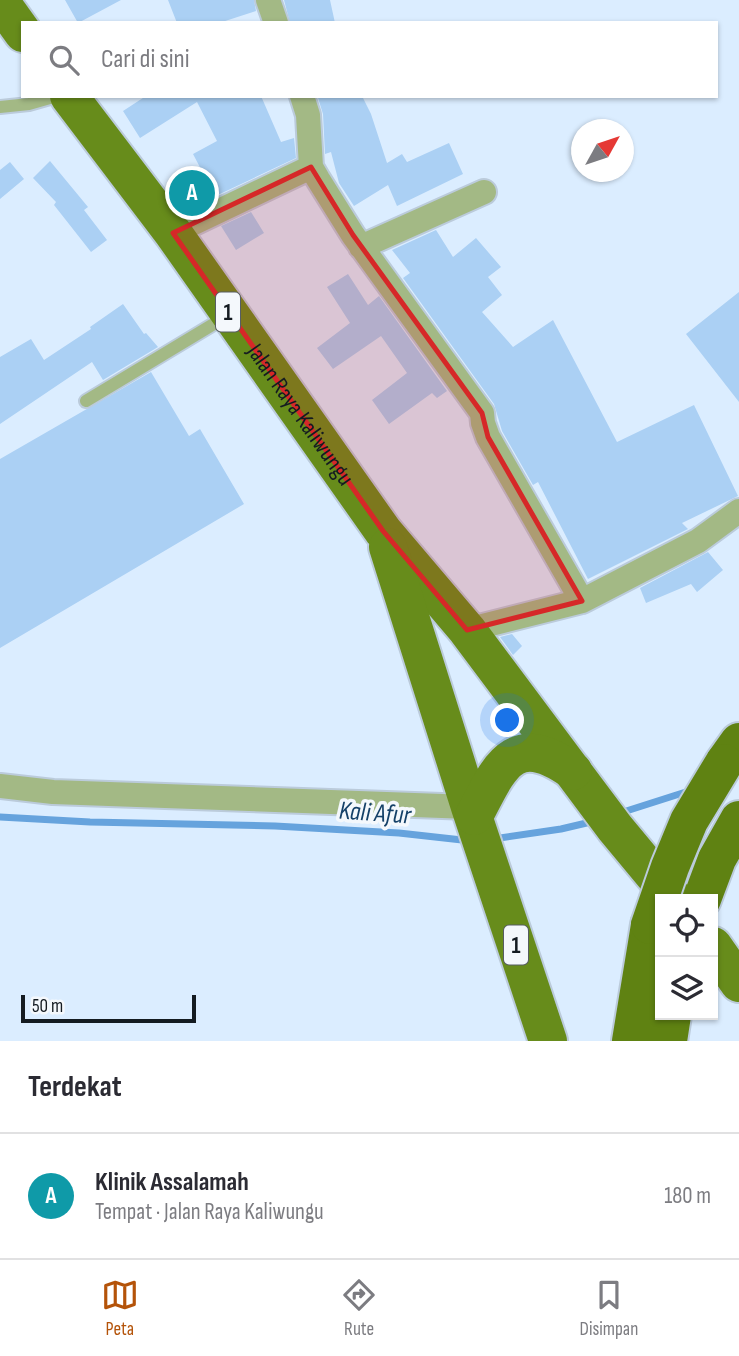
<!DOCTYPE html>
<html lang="id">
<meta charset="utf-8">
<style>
:root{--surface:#fff;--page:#f7f7f7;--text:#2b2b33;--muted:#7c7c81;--line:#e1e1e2;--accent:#b45309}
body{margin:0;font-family:"Sofia Sans Condensed",sans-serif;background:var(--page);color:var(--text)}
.controls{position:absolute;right:21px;bottom:21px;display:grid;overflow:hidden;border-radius:0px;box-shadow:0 2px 5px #0004}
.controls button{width:63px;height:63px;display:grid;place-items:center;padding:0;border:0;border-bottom:2px solid var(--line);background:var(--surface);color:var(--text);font:35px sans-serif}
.compass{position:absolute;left:571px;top:119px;width:63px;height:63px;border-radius:50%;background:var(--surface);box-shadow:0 2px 5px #0004;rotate:50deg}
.scale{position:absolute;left:21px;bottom:18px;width:175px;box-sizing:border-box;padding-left:7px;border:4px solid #141b21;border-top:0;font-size:19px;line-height:24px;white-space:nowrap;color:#141b21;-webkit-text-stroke:5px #f4f8fc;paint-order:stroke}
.you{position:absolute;left:508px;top:721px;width:24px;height:24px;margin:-18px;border:5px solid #fff;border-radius:50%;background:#1a73e8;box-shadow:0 0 0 10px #1a73e833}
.badge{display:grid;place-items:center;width:46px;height:46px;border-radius:50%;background:var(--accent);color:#fff;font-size:23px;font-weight:700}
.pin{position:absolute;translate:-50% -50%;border:4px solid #fff;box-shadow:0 2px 7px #0006}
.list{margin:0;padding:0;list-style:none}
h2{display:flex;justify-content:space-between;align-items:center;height:91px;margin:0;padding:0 28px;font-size:30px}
h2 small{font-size:23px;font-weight:400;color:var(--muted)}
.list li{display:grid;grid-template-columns:46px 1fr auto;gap:21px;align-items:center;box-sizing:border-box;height:126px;padding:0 28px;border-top:2px solid var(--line)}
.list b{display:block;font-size:26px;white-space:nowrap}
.list p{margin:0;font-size:23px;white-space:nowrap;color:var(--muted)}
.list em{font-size:23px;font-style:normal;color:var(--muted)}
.icon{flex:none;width:38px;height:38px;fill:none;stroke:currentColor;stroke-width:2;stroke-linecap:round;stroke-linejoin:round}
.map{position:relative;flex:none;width:739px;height:1041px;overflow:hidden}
.search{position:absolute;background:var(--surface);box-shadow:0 2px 5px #0004;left:21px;right:21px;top:21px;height:77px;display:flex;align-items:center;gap:18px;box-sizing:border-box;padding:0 24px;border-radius:0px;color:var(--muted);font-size:26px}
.sheet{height:217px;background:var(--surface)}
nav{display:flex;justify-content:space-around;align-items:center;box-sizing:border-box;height:98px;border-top:2px solid var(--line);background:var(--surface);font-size:19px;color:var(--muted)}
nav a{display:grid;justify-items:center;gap:4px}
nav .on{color:var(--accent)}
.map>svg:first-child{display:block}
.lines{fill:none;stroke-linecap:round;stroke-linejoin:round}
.stream{stroke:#66a3dd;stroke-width:7}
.building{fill:#abd0f4}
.service-casing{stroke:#bbcbdb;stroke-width:16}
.minor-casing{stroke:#bbcbdb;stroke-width:28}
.primary-casing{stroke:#bbcbdb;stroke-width:42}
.trunk-casing{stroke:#bbcbdb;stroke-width:42}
.service{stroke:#a3b985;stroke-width:12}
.minor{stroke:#a3b985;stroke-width:24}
.primary{stroke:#678c1b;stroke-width:38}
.trunk{stroke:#5f8212;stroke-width:38}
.trunk-bridge-casing{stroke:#bbcbdb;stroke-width:42;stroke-linecap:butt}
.trunk-bridge{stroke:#5f8212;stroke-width:38}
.marked{fill:#d62828;fill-opacity:0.2;stroke:#d62828;stroke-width:5;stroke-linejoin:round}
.labels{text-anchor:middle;stroke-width:7;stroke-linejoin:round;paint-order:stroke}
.shield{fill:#f4f8fc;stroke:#575d63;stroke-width:2}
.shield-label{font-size:23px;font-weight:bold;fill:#141b21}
.street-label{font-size:24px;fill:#141b21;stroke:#f4f8fc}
.water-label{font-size:26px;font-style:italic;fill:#154168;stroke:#f4f8fc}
</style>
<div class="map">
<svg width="739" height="1041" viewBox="0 0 739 1041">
<rect width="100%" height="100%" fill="#dbedff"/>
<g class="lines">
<path class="stream" d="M620,813L692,790
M0,817L90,822L275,826L399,833L471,841
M493,839L561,829L595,821"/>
</g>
<path class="building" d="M65,0H121L78,23Z
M168,0H254L256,11L219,23H177Z
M284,0H330L335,23H290Z
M146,96H261L281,142L294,138L296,158L188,209L176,188L203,173L193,154L217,141L197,102L140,138L123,111Z
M325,96H362L371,114L387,163L402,154L407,162L449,143L463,174L397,206L388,185L354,206L339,183L331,152L325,154L323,114L318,98Z
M50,161L88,207L84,210L107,240L91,252L54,205L56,202L33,178Z
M10,162L24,179L0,199V170Z
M251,212L264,233L236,250L221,226Z
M436,230L453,257L476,238L501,267L488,277L502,295L482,312L513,347L553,320L617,442L694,405L738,496L682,523L688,529L588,579L538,482L533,485L502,431L494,404L403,278L410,273L392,250Z
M348,274L368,305L379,296L447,391L437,398L432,393L389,424L372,400L407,373L381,336L333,369L317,348L350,323L327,287Z
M739,292V402L686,334Z
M123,304L144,334L146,333L158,347L103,380L92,362L0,424V357L31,339L44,360L91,329L90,327Z
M151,372L189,436L200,429L244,504L0,648V459Z
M708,552L723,570L697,592L691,584L646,603L640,588Z
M512,634L522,646L513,655L500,637Z"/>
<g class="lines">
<defs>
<path id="service" d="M0,107L29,104L57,96
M86,401L227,316"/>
<path id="minor" d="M268,0L276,23
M302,96L308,115L311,167L318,179L353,235L482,413L483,423L488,437L582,601L467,630
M173,233L311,167
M361,247L484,192
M582,601L698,541L739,511
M0,786L53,792L470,807"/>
<g id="primary">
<path d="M0,1L23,33"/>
<path id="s1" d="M69,96L173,233L383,531L467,630L615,828L674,899"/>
<path d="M388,547L470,807L548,1041"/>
<path d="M474,816C500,766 513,729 573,771"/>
<path d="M713,946L739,983"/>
</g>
<path id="trunk" d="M724,763L739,742
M702,899L717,859L739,820
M631,1041L650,925
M668,1041L672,1015"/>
</defs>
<use href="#service" class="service-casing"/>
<use href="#minor" class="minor-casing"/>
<use href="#primary" class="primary-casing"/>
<use href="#trunk" class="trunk-casing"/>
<use href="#service" class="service"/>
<use href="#minor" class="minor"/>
<use href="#primary" class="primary"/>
<use href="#trunk" class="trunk"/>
<defs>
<path id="trunk-bridge" d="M650,925L670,867L689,821L724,763"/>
</defs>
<use href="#trunk-bridge" class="trunk-bridge-casing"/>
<use href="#trunk-bridge" class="trunk-bridge"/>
</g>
<path class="marked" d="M311,167L353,235L482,413L488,437L582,601L467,630L383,531L173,233Z"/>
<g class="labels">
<g class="shield">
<rect x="216" y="292.5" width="24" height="39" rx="5"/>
<rect x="504" y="925.5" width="24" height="39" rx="5"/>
</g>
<g class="shield-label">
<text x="228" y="320">1</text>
<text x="516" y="953">1</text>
</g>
<g class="street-label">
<text dy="8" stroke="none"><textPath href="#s1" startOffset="394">Jalan Raya Kaliwungu</textPath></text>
</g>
<g class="water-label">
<text transform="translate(375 812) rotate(4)" y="9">Kali Afur</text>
</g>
</g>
</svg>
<div class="controls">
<button><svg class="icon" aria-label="locate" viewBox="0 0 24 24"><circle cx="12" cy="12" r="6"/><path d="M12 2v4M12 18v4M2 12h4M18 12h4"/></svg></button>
<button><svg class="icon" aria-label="layers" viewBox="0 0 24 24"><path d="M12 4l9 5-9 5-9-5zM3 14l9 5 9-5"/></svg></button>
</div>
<svg class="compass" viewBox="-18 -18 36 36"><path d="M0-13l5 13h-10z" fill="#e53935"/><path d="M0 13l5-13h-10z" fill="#7c7c81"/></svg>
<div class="scale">50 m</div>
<div class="you"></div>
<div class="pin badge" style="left:192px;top:193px;background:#0f9aa8">A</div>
<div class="search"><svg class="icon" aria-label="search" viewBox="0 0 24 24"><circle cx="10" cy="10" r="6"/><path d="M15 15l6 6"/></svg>Cari di sini</div>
</div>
<section class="sheet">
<h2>Terdekat<small></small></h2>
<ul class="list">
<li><span class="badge" style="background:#0f9aa8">A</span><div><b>Klinik Assalamah</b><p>Tempat · Jalan Raya Kaliwungu</p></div><em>180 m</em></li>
</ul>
</section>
<nav>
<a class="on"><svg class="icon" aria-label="map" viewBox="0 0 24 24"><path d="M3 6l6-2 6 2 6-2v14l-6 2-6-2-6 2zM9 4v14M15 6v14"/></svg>Peta</a>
<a><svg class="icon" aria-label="directions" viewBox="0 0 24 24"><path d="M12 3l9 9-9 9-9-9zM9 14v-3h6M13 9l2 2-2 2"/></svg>Rute</a>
<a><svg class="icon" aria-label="saved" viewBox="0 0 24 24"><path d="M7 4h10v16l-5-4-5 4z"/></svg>Disimpan</a>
</nav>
